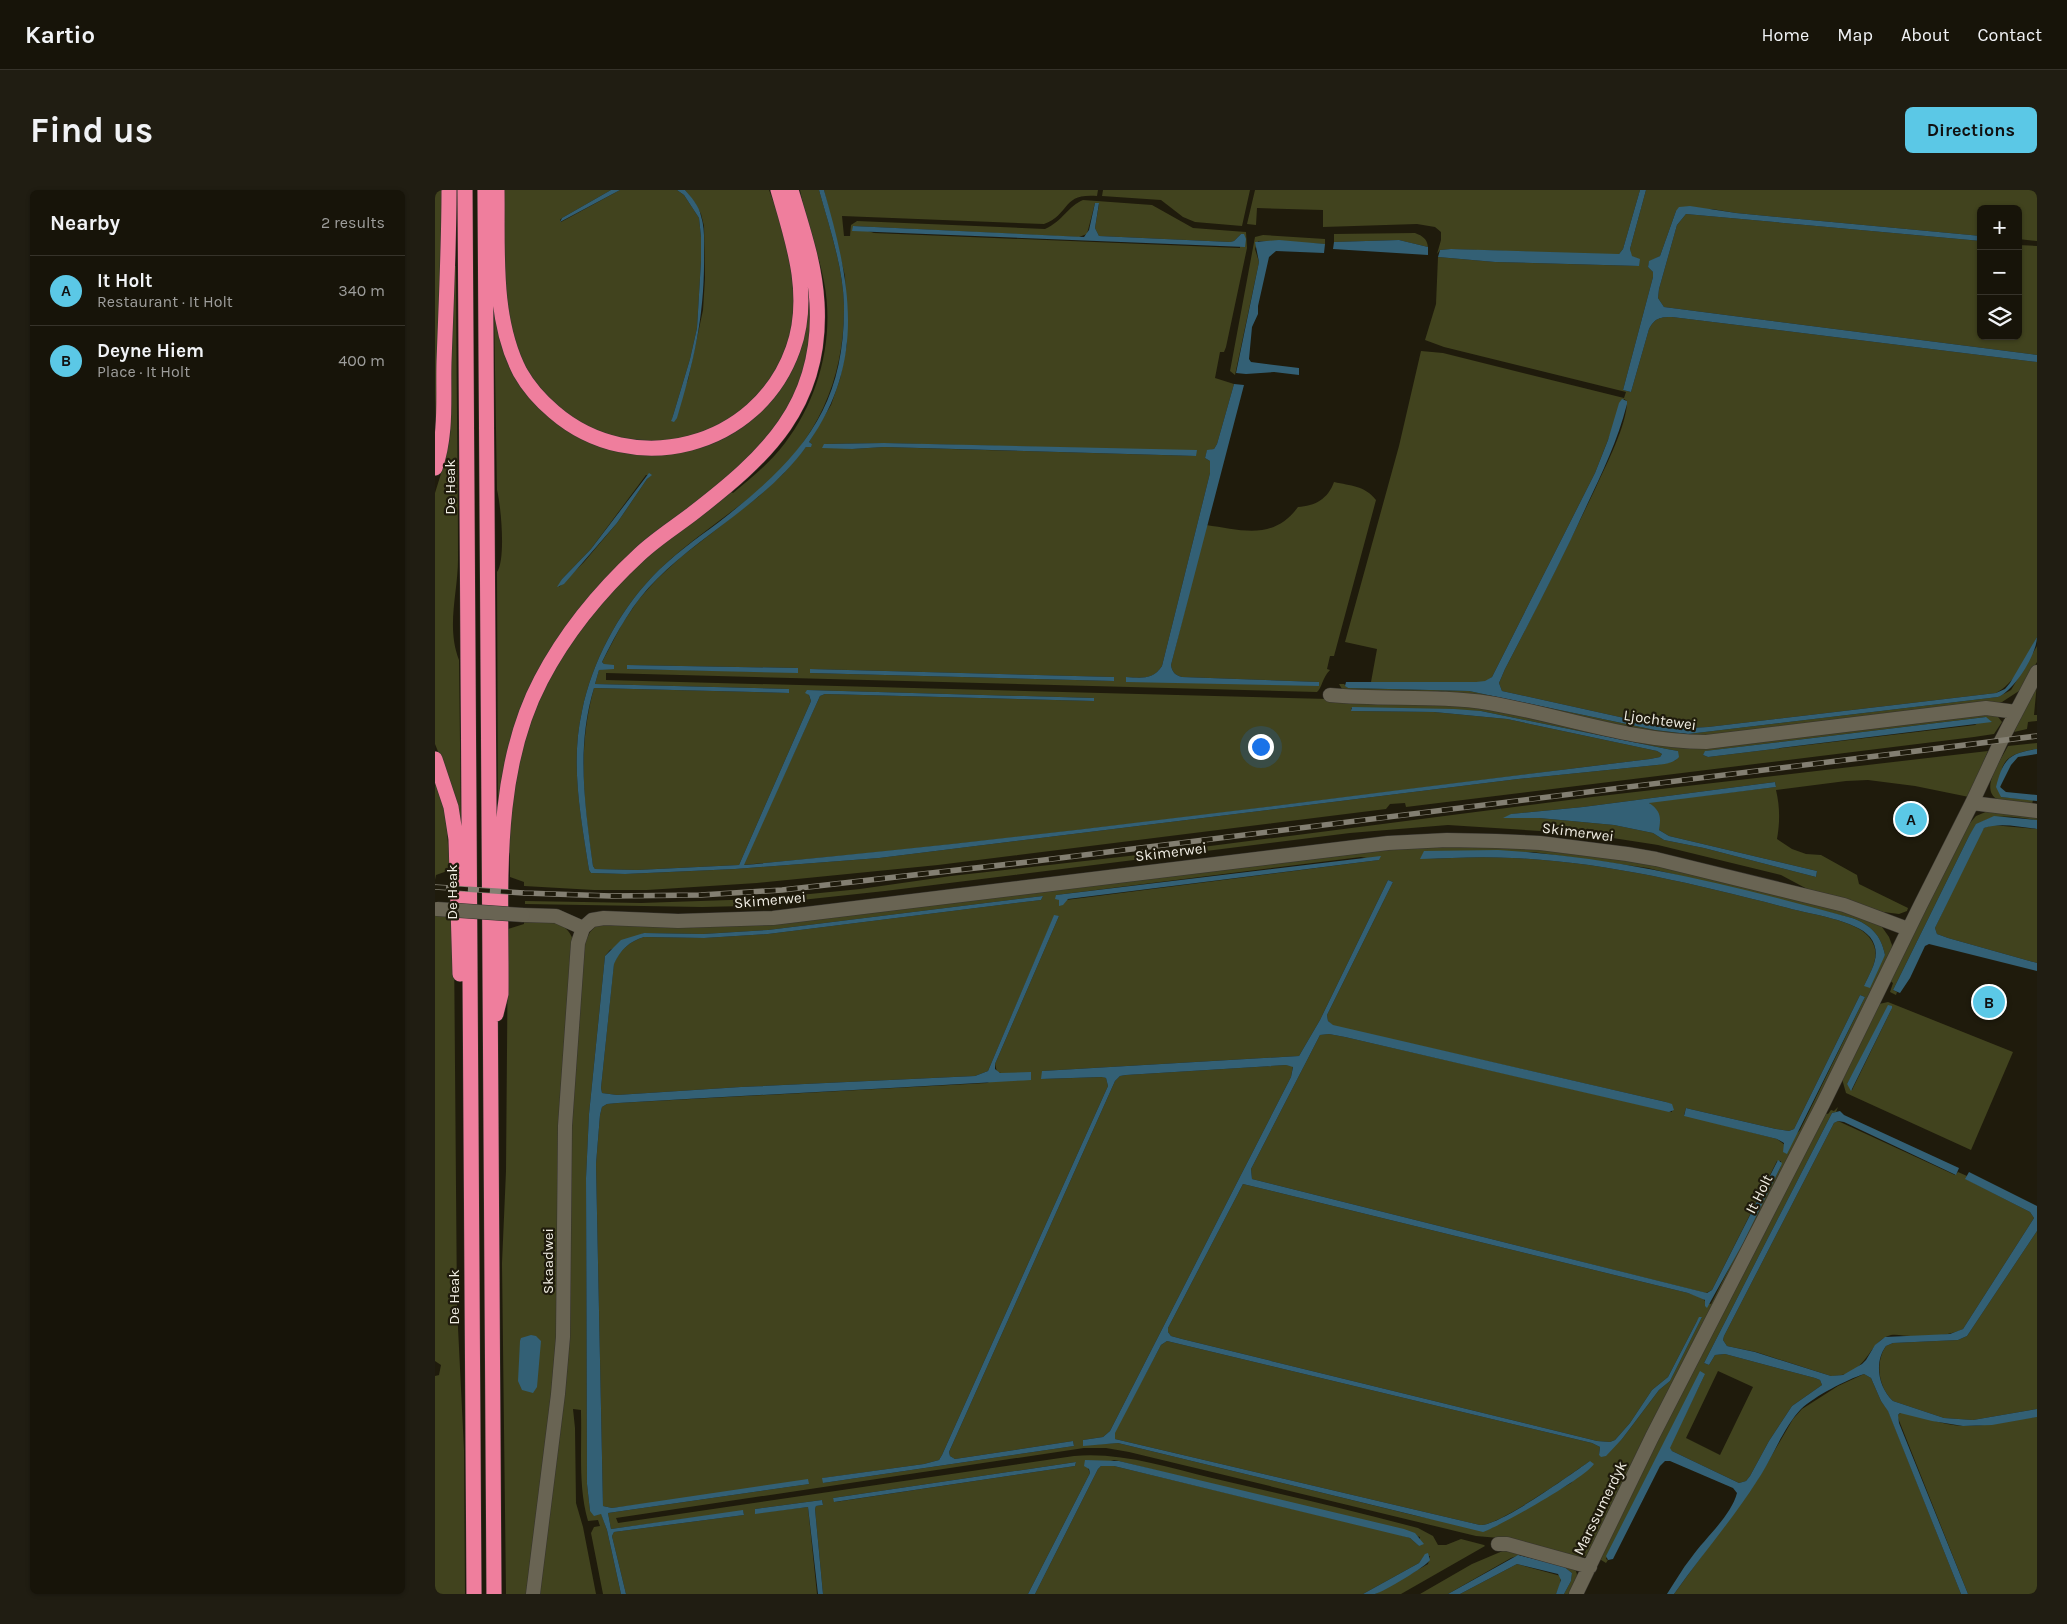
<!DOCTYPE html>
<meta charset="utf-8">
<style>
:root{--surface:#171409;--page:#201d12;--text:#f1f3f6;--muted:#9e9e9c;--line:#36332a;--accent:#5bc8e6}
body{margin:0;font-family:Karla,sans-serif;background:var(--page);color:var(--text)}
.controls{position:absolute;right:15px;top:15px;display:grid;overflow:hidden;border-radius:8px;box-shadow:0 1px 4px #0004}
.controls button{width:45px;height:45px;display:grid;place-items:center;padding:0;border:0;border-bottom:1px solid var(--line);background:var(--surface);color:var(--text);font:25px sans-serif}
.you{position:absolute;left:825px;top:556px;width:18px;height:18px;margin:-12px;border:4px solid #fff;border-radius:50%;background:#1a73e8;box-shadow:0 0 0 8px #1a73e833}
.badge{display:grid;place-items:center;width:32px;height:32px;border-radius:50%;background:var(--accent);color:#111;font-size:16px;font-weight:700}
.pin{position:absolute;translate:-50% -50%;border:2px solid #fff;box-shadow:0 1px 5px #0006}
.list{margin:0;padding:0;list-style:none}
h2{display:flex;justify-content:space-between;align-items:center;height:65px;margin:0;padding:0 20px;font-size:21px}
h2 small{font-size:16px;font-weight:400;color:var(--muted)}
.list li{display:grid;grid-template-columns:32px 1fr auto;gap:15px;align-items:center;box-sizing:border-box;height:70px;padding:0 20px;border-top:1px solid var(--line)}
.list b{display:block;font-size:19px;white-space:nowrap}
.list p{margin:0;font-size:16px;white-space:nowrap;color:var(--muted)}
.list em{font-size:16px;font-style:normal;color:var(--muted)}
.icon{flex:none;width:28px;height:28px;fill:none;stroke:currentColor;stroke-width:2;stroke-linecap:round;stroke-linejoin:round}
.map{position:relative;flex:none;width:1602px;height:1404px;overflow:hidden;border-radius:8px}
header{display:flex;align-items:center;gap:30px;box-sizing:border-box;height:70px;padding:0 25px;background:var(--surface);border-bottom:1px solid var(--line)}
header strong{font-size:24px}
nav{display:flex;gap:28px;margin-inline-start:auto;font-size:18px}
.intro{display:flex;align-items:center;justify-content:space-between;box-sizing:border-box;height:120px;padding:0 30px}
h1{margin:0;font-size:35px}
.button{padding:12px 22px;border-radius:8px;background:var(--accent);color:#111;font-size:18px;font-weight:700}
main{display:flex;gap:30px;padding:0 30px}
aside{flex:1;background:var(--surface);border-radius:8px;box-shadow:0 1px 4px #0004}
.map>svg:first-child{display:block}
.green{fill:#41431e;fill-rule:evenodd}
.water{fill:#336075}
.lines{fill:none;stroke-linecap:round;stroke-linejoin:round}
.minor-casing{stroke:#37342e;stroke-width:15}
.highway-casing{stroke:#37342e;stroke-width:16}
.minor{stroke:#696453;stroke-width:14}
.highway{stroke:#ef7e9d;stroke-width:15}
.rail-casing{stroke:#837f72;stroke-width:5.5}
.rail{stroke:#1f1b0c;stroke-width:4;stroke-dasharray:11;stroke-linecap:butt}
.minor-bridge-casing{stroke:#37342e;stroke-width:15;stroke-linecap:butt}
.minor-bridge{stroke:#696453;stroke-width:14}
.labels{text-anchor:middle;stroke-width:4.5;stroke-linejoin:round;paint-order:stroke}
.street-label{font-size:15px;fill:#f1eee4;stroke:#1f1b0c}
</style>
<header>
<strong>Kartio</strong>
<nav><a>Home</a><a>Map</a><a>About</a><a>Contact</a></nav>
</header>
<div class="intro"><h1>Find us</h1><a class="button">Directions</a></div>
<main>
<aside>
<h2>Nearby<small>2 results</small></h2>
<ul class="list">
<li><span class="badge">A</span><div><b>It Holt</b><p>Restaurant · It Holt</p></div><em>340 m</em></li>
<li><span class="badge">B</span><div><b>Deyne Hiem</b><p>Place · It Holt</p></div><em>400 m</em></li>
</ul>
</aside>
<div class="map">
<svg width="1602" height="1404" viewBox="0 0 1602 1404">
<rect width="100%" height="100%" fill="#1f1b0c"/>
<path class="green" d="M0,0H8L0,234Z
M67,0H176L127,28L125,30L126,32L185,0H242L249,5L264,28L266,47V71L262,138L255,169L237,229L253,190L268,120L270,88L269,36L266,24L260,13L250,0H334L350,42L360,99L357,139L347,167L337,188L304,224L268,244L220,253L172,246L124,221L90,181L71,123Z
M365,0H384C394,35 408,78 409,115C410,193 379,256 318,305C284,332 247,356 217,387C183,423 157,472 147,521C135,574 146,627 154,680L156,683L190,684L300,679L444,668L1083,589L1222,575L1241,570L1243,561L1232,559L1046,521L916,518L917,521L999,522L1072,529L1222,561L1227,564L1225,567L1215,569C913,606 611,648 308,675L385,506L390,504L659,511V508L372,500L376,511L304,675L202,680L160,679L158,676C149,614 142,559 159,498L354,503V499L160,494L164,480L167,479L169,474L167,472L187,434L204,409L222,389L246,367L323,307L349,283L371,257L377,254L374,252L396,215L405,189L412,154L410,86L389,0H663L662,6C626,3 636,24 609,34L407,26L409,46H415L416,35L422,31L610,39C628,31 633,16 648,10L717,15L758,38L811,42L812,58L791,157L789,162H785L780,188L799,194L782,254L779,259L772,261L770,268L775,271V283L727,476C718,490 707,488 691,487V492H884L747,487C740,485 737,482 736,475L771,335C807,340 838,351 863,317C880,316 893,309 899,292C916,296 929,295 941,310L899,466H895L892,479L895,480C887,488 887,498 882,502L171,483V490L893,509L894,512L1025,513L1221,552L1560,523L1567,532L1559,544L1539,547L971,617L970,613L955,614L951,619L503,675L322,693L212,700H159L89,696V692L75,687V663H73C75,626 78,589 88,554C106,486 153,418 204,371C232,346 265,324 294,301L298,303C316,288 335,273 350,253C384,209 400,147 389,92C383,60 371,31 365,0ZM660,13L664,14L660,38L664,46L795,52L799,51L806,44L805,58L439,43L418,36L644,47L652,44ZM449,253L761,261L760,266L449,257L417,259L389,254ZM192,475L363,478V482L192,479ZM375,479L679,487V491L375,483ZM1551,527L1540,535L1273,567L1268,565L1271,561Z
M668,0H815L807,36L760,32L748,27L726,10L667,6Z
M820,0H1205L1188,59L1184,64L1177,65L1016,59L1005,60L1002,64L1006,50V42L1000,37L982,34L888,37V20L822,18L821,35L812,34Z
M1211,0H1602V51L1583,49V19H1546V46L1301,23L1277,19L1241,21L1225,66L1214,72L1213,77L1218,82V87L1188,200L1196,202L1214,139C1220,128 1225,127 1237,127L1602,172V447C1592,466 1581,493 1561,503L1273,537L1239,539L1067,501L1064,493L1070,479C1101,419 1132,358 1161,297C1171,275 1192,235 1192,211L1189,209L1160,283L1057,487L1050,492H936L942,459L910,452L964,256L986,161L1008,163L1189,208L1191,202L1009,157L990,150L1001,114L1003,67L1060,72L1203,76L1201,68L1196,66L1195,59Z
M1251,24L1546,51V146H1583V55L1602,56V165L1229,117L1223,108L1224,99L1242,35Z
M980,43C988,46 992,49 993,57L964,50L899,52V44Z
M828,45L890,49V54L823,51L820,59L824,72L800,185L795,181L820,47Z
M368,55L378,126L368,189L336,248L274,305L119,458L63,631L62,382C71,369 66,316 62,300L59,120L81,184L175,259L216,265L283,250L356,178ZM211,285L215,286L212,289L182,333L149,372L124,397L127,389L156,359Z
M18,76H21C21,174 23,271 23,369C23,403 11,436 24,470L26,634H23L12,584L0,554V303L9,274L15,248L16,227L14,188Z
M1602,456V472L1587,499L1567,512L1249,549L1051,510L910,504L904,494H909L913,498L1034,501L1220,540L1253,544L1563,507L1576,500L1579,495Z
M1602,493L1599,525H1602V531L1593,532L1592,539L1579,542Z
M1602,553V559C1568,564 1563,573 1566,607L1598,610L1597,614C1589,613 1568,613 1562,609C1544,599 1567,568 1573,556Z
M1553,561L1534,607L1480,596L1433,590L1411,591L1341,600C1345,617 1345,632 1342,649L1357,659L1371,664L1386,665L1422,685L1424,694L1473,718L1472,721L1464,724L1448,722L1422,713L1376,701L1346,685L1223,655L1152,644L1013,635L915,643L450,701L311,716L267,717L90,714V711L206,713L324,709L425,699L516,686L729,662L1157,607ZM1340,592L1341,597L1214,612L1224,640L1234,646L1382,681L1381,687L1269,658L1229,650L1218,643L1179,635L1104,628H1070L1077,624L1148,617Z
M0,580L10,616L15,680L1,685L0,690Z
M1553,621L1602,626V630C1574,627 1551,619 1534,646L1458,800L1462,802L1461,805L1455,802L1458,793L1455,791L1529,640L1541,626Z
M1557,635L1602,639V773L1513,748L1502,744L1500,738L1544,644L1549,638Z
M1044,656L1110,658L1204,672L1398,718L1435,729L1447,737L1454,747L1457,755L1456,765L1152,1366L1145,1368L1064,1348L1041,1346L694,1262L671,1258H649L181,1328L183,1333L639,1266C686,1262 731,1277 777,1288C846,1304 915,1320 983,1338L998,1346L1003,1355H1011L1026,1349L1049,1355L1050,1356L966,1404H940L993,1374L995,1366H989L984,1373L928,1404H600L663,1279L666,1276H679L962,1344L975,1348L984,1356L985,1347L684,1271L679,1270L653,1278L655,1283L593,1404H388L380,1319L381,1316L388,1315L387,1310L320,1319V1323L373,1317L382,1404H191L177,1346L179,1342L309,1325L308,1321L176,1339L173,1323L374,1294L177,1318L168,1316L161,974L165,925L167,917L172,914L183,913L552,893L570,884L562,882L560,874L624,726H619L553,881L540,886L306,897L182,905L167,903L166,898L179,773C185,760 195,751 209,747L269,748L333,744L606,710L608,706L333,740L268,744L209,743L175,760L170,766L154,924L151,988L152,1294L155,1321L166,1323L172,1340L186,1404H168L156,1343L159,1337L165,1336L163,1330L153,1331C143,1296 147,1260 146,1223V1220L138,1219L140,1238L141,1313L148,1337L161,1404H103L150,752L155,742L162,735L269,737L329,735L923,660ZM1098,662L1213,678L1417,728C1436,735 1446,745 1450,765L1429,796C1436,780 1448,764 1434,747C1421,730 1374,724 1353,718C1263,695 1171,672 1077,668C1047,666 1016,668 986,669ZM926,667L944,670L631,710H624L621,705ZM953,690L958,692L892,825L893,831L898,836L1231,912L1237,915V922L910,847L894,844L885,845L816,979L817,989L1271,1103L1277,1100L1342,971H1346V976L1276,1114L1271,1113L1268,1108L1253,1103L808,994L733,1138V1142L736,1146L747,1149L1162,1251L1175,1252L1180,1250L1195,1233L1217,1200L1233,1187L1262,1131L1267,1127L1235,1191L1224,1200L1187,1249L1168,1266L1164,1265L1165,1257L1157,1253L732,1151L726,1155L679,1243L680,1249L1045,1335C1064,1336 1136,1284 1155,1271L1136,1293L1052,1340L982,1326L683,1253L648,1255V1250L668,1247L675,1241L856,887L858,876L851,875L691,885L685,886L680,891L514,1262L515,1266L520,1269L638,1251L639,1256L388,1293V1288L489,1274L504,1270L507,1265L673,896L671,888L668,887L607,889V881L864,866L885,830ZM1425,805L1430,807L1365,940L1350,955L1342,949L1249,925L1251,918L1255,919L1341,939L1354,941L1359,939ZM641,1272L640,1276L400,1312L398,1308Z
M0,723L17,726L19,754L22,1117L29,1260L30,1404H0V1186L4,1185L6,1175L0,1171Z
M89,731C109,732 131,728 138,750L124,954L122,1016L123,1124L119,1181L92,1404H71L67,1073L71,981L73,739L89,734Z
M1453,812L1578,862L1536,960L1411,903L1407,889L1444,814ZM1457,818L1417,900L1412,894Z
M1403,917L1401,922L1397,923L1269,1173L1274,1175L1280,1165L1290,1164L1380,1188L1385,1190L1387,1195L1357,1216L1334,1251L1315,1286L1311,1291L1304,1293L1237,1261L1234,1258L1270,1184L1171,1369L1173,1370L1171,1373L1163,1368C1237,1219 1315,1071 1390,923L1393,924L1396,920L1399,921ZM1283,1181L1318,1197L1285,1265L1251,1248Z
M1403,931L1520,985L1523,982L1532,986L1531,989L1595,1022L1599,1028L1528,1139C1514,1146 1492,1147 1475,1146C1470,1146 1462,1144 1456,1145C1432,1151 1433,1187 1396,1186L1321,1162L1292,1156L1288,1150L1289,1146L1399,933Z
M1602,1041V1219L1538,1230L1509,1228L1458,1211C1443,1197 1440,1172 1451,1156L1458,1153L1523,1150L1532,1146Z
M1429,1184L1436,1188L1446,1211L1453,1220L1526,1404H1239L1323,1289L1358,1229L1367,1219L1403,1196Z
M1467,1222C1488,1226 1506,1235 1528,1236C1553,1237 1577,1229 1602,1227V1404H1533L1463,1228V1225Z
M1070,1360C1084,1361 1135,1368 1141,1381C1144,1388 1140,1398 1137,1404H1129L1136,1391L1137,1383L1128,1376L1085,1365L1076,1368L1013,1404H985L1037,1374Z
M1082,1374L1126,1386L1125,1395L1121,1404H1025Z"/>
<path class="water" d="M176,0H185L125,32L127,28Z
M242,0H250C257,8 264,16 266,26C270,38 269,52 269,64C270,123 259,172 242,228L239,232L236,231L237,229L255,169L262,138L266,71V47L264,28L249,5Z
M384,0H389C415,91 432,169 374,252L377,254L376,257H371C331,312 269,342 222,389C198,412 182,442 167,472L169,474L179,475V479L164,480L160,494L354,499V503L159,498C141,557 150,616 158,676L160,679L202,680L304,675L376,511L374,505L370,503L372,500L659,508V511L390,504L385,506L309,675C611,647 913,606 1215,569L1225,567L1227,564L1222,561L1072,529L999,522L916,521L917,517L1019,519L1046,521L1232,559L1243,561L1244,567C1239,573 1230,574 1222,575L1083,589L444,668L300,679L190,684L156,683L154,680C146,628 135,574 147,521C157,472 183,423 217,387C237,366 261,349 284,332C363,270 410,222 409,115C408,77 394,36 384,0Z
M1205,0H1211L1195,59L1197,66L1205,69L1204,76L1060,72L1003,67L1005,60L1016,59L1184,64L1188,59Z
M660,13H664L660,38L664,46L795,52L799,51L806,44H809L811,49L810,57L417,41L418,36L649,47L654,40Z
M1255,16L1301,23L1546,46V51L1251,24L1242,35L1224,99L1223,108L1229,117L1602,165V172L1237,127C1225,127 1220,128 1214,139L1196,202L1188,200L1218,87V82L1213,77L1214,71L1225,66L1241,21L1244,17Z
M844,50L890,54L889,63L841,61L834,67L823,116V124L817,137L814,169L816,172L864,178V185L839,182L811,184L801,183L824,72L820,52Z
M964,50L993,57V65L898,59L899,52Z
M799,194L809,195L736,475C737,482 740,485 747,487L884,492V496L691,492V487C706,488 718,490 727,476L775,283V271L770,268L772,260L779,259L782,254Z
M1187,209L1192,211V214C1183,250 1167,283 1151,317C1126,372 1098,425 1070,479L1064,493L1067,501L1239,539L1273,537L1561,503L1570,499L1575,493L1602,447C1602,464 1579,501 1563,507L1253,544L1220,540L1034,501L913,498L910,496L911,492H1041L1050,491L1057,487L1160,283L1173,250L1184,213Z
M449,253L762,260L761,266L449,257L417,259L387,258L389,254Z
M214,283L217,285L212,289L182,333L129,394L122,397L127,389L156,359Z
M192,475L363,478V483L192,479Z
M375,479L679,487V491L375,483Z
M1551,527L1557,532L1273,567L1268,565L1270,561Z
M1602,559V564L1583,567L1576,575L1565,597L1571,602L1602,605V611L1566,607L1561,597C1568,570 1573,563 1602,559Z
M1340,592L1341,597L1214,613C1226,621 1226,627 1224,640L1234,646L1382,681L1381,687L1269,658L1229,650L1218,643L1179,635L1104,628H1068L1076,624L1148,617Z
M1559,626L1602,630V639C1585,637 1565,632 1549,638L1500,738L1502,744L1513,748L1602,773V781L1494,754L1490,756L1475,788L1465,803L1458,800L1534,646L1541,634Z
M1063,660C1185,667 1300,696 1417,728C1436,735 1446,745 1450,765L1435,798L1429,796C1436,780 1448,764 1435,747C1421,730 1374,724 1353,718C1263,695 1171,672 1077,668C1046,666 1016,668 985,669L989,661Z
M946,666L944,670L633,709L628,715L624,716V710L620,709L621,705Z
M953,690L958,692L892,825L893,831L898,835L1231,912L1237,914L1239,920L1234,922L910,847L894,844L885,845L816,979L817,989L1272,1103L1277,1100L1343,970L1347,973L1346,976L1308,1053L1272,1118L1270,1116V1110L1253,1103L808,994L733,1138V1142L736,1146L747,1149L1162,1251L1175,1252L1180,1250L1195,1233L1217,1200L1233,1187L1262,1131L1264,1127H1267L1235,1191L1224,1200L1187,1249L1171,1266L1166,1267L1164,1265L1165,1257L1157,1253L732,1151L726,1155L680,1243V1249L1045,1335C1065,1336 1136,1284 1155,1271L1159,1274C1150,1288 1067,1335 1048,1342L683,1253L648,1256V1250L668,1247L675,1241L856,887L858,877L851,875L691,885L685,886L680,891L514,1262L515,1266L520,1269L638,1251L639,1256L388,1293L387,1288L489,1274L504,1270L507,1265L673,896L671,888L667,887L606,889L607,881L864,866L885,830Z
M608,706L606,710L333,744L269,748L209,747C195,751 185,760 179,774L166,898L167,903L182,905L306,897L540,886L553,881L619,725L624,726L560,874V879L565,883L596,882V890C459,898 321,905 183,913L172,914L167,917L165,925L161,974L168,1316L177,1318L373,1289L374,1294L173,1323L176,1339L308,1320L309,1325L179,1342L177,1346L191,1404H186L172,1340L166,1324L159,1326L155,1321L152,1294L151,988L154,924L170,766L186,750L209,743L268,744L333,740Z
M1425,805L1430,807L1352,964L1348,962L1349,953L1342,949L1249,926L1251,918L1255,919L1341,939L1354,941L1359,939Z
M1453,815L1457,816V818L1416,901L1412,894Z
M1405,921L1409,925L1524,978L1521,985L1409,932L1403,931L1399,933L1289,1146L1288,1150L1292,1156L1320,1162L1396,1186L1408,1185L1427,1174L1431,1170L1440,1155L1450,1147L1515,1144L1528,1139L1599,1028L1595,1022L1530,989L1534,982L1602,1016V1041L1532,1146L1523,1150L1458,1153L1451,1156C1439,1172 1443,1197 1458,1211L1509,1228L1538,1230L1602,1219V1227L1557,1235L1528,1236L1497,1231L1465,1223L1463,1225L1464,1233L1533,1404H1526L1453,1221L1446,1211L1436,1188L1429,1184C1411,1190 1380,1206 1366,1219C1348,1238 1337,1269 1322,1291C1297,1330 1266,1366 1239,1404H1232C1240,1392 1247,1379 1256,1368C1270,1348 1296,1326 1302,1303L1298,1298L1235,1271H1230L1225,1276L1178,1369L1173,1370L1171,1366L1265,1181L1270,1184L1235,1258L1237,1261L1304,1293L1311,1291L1315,1286L1334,1251L1357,1216L1387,1195L1385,1190L1380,1188L1290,1164L1280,1165L1274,1175L1269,1173L1397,923Z
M96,1145L101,1146L106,1151L102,1197L98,1203L87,1200L83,1191L85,1151L86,1148Z
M650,1270L684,1271L969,1339L980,1343L989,1354L984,1356L975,1348L679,1276H666L663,1279L600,1404H593L655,1283L654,1279L649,1276Z
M641,1272L640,1276L399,1312L398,1308Z
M387,1310L388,1315L381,1316L380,1319L388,1404H383L373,1317L320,1324V1319Z
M993,1363L995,1370C992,1376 948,1402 940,1404C936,1404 931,1404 928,1404L984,1373L990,1364Z
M1083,1365L1128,1376L1137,1383L1136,1391L1129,1404H1121L1126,1390L1123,1384L1082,1374L1025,1404H1013Z"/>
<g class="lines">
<defs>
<path id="minor" d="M895,505C947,510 1004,505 1054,513C1126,525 1197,552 1271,552L1551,518L1581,522
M1537,613L1602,621
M88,725L121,726L148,738L157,730L169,728L243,731L338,728L953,653L1012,650L1061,651L1105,653L1192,664L1221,669L1409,715L1473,739
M1063,1354H1072L1155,1377
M98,1404L123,1204L128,1147L130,936L143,753L148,738
M1141,1404L1217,1247L1388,914L1485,716L1537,613L1566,551L1602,482"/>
<path id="highway" d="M30,0L39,1404
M50,0L59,1404
M62,0C63,59 57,128 85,182C94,198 106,211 119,222C198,290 323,258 358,159C377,106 358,51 343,0
M0,278C12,243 8,208 9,172C11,115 14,57 14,0
M0,569L16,617L21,649L25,784
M61,824L66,804C67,702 56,585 106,490C131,442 165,401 205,364C221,349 240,337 257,324C331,267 388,215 382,113C380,74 367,37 356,0"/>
</defs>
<use href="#minor" class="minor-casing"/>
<use href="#highway" class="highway-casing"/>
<use href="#minor" class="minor"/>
<use href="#highway" class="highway"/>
<defs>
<path id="rail" d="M0,697L89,703L176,706L266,705L347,700L593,672L1602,546"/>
</defs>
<use href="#rail" class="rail-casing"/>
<use href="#rail" class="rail"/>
<defs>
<path id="minor-bridge" d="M2,719L88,725"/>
</defs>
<use href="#minor-bridge" class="minor-bridge-casing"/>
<use href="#minor-bridge" class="minor-bridge"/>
</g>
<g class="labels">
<g class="street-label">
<text transform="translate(15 297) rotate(-90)" y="5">De Heak</text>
<text transform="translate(1225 530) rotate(8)" y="5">Ljochtewei</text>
<text transform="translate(1143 642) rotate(7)" y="5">Skimerwei</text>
<text transform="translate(736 662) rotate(-7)" y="5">Skimerwei</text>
<text transform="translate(17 702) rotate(-90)" y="5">De Heak</text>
<text transform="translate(335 710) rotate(-5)" y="5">Skimerwei</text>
<text transform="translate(1324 1004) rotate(-63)" y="5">It Holt</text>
<text transform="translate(113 1071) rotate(-90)" y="5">Skaadwei</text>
<text transform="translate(19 1107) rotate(-90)" y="5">De Heak</text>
<text transform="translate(1165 1318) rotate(-64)" y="5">Marssumerdyk</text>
</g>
</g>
</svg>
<div class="controls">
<button>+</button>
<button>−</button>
<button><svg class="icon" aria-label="layers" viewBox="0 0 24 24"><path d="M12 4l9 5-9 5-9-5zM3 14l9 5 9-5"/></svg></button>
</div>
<div class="you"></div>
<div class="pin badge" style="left:1476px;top:629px">A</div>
<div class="pin badge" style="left:1554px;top:812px">B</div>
</div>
</main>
